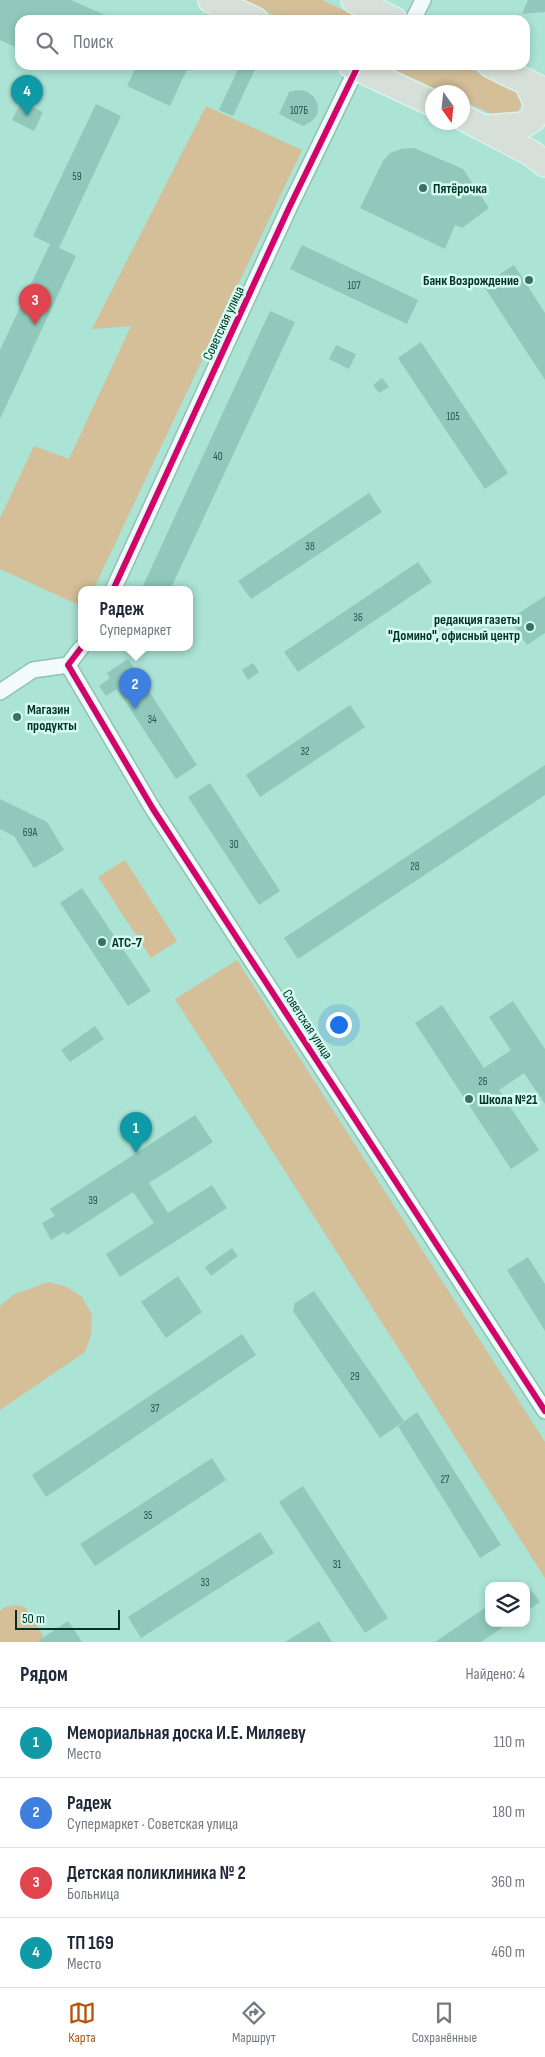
<!DOCTYPE html>
<html lang="ru">
<meta charset="utf-8">
<style>
:root{--surface:#fff;--page:#f2f2f3;--text:#1f2937;--muted:#747a83;--line:#e0e1e3;--accent:#b45309}
body{margin:0;font-family:"Sofia Sans Condensed",sans-serif;background:var(--page);color:var(--text)}
.controls{position:absolute;right:15px;bottom:15px;display:grid;overflow:hidden;border-radius:10px;box-shadow:0 2px 8px #0003}
.controls button{width:45px;height:45px;display:grid;place-items:center;padding:0;border:0;border-bottom:1px solid var(--line);background:var(--surface);color:var(--text);font:25px sans-serif}
.compass{position:absolute;left:425px;top:85px;width:45px;height:45px;border-radius:50%;background:var(--surface);box-shadow:0 2px 8px #0003;rotate:165deg}
.scale{position:absolute;left:15px;bottom:12px;width:105px;box-sizing:border-box;padding-left:5px;border:2px solid #013228;border-top:0;font-size:14px;line-height:18px;white-space:nowrap;color:#013228;-webkit-text-stroke:4px #d5fbef;paint-order:stroke}
.you{position:absolute;left:338px;top:1024px;width:18px;height:18px;margin:-12px;border:4px solid #fff;border-radius:50%;background:#1a73e8;box-shadow:0 0 0 8px #1a73e833}
.badge{display:grid;place-items:center;width:32px;height:32px;border-radius:50%;background:var(--accent);color:#fff;font-size:16px;font-weight:700}
.pin{position:absolute;translate:-50% -41px;filter:drop-shadow(0 1px 2px #0008)}
.pin::after{content:'';position:absolute;top:26px;width:18px;height:15px;background:inherit;clip-path:polygon(0 0,100% 0,50% 100%)}
.popup{position:absolute;left:78px;top:586px;width:115px;height:65px;box-sizing:border-box;display:grid;place-content:center;border-radius:10px;background:var(--surface);filter:drop-shadow(0 1px 4px #0005);font-size:16px;white-space:nowrap;color:var(--muted)}
.popup b{font-size:19px;color:var(--text)}
.popup::after{content:'';position:absolute;left:50%;top:100%;margin-left:-10px;border:10px solid transparent;border-top-color:var(--surface)}
.list{margin:0;padding:0;list-style:none}
h2{display:flex;justify-content:space-between;align-items:center;height:65px;margin:0;padding:0 20px;font-size:21px}
h2 small{font-size:16px;font-weight:400;color:var(--muted)}
.list li{display:grid;grid-template-columns:32px 1fr auto;gap:15px;align-items:center;box-sizing:border-box;height:70px;padding:0 20px;border-top:1px solid var(--line)}
.list b{display:block;font-size:19px;white-space:nowrap}
.list p{margin:0;font-size:16px;white-space:nowrap;color:var(--muted)}
.list em{font-size:16px;font-style:normal;color:var(--muted)}
.icon{flex:none;width:28px;height:28px;fill:none;stroke:currentColor;stroke-width:2;stroke-linecap:round;stroke-linejoin:round}
.map{position:relative;flex:none;width:545px;height:1642px;overflow:hidden}
.search{position:absolute;background:var(--surface);box-shadow:0 2px 8px #0003;left:15px;right:15px;top:15px;height:55px;display:flex;align-items:center;gap:12px;box-sizing:border-box;padding:0 18px;border-radius:15px;color:var(--muted);font-size:19px}
.sheet{height:345px;background:var(--surface)}
nav{display:flex;justify-content:space-around;align-items:center;box-sizing:border-box;height:70px;border-top:1px solid var(--line);background:var(--surface);font-size:14px;color:var(--muted)}
nav a{display:grid;justify-items:center;gap:2px}
nav .on{color:var(--accent)}
.map>svg:first-child{display:block}
.green{fill:#d4bf98}
.building{fill:#90c9bb}
.lines{fill:none;stroke-linecap:round;stroke-linejoin:round}
.minor-casing{stroke:#93c0b4;stroke-width:18}
.primary-casing{stroke:#d9f2ec;stroke-width:28}
.minor{stroke:#f2fbf9;stroke-width:15}
.primary{stroke:#d6e0d8;stroke-width:25}
.cycleway-casing{stroke:#d5fbef;stroke-width:9}
.cycleway{stroke:#d6006c;stroke-width:6}
.poi-dot{fill:#3c7064;stroke:#d5fbef;stroke-width:2}
.labels{text-anchor:middle;stroke-width:5;stroke-linejoin:round;paint-order:stroke}
.number-label{font-size:11px;fill:#25584d}
.poi-label{font-size:14px;font-weight:bold;fill:#013228;stroke:#d5fbef;text-anchor:start}
.street-label{font-size:14px;fill:#013228;stroke:#d5fbef}
</style>
<div class="map">
<svg width="545" height="1642" viewBox="0 0 545 1642">
<rect width="100%" height="100%" fill="#abe3d4"/>
<path class="green" d="M242,0H322L365,20H285Z
M382,65H462L515,90L523,101L516,116L501,118L463,101L462,92H443Z
M206,106L302,150L93,590H81V606L0,569V518L34,446L69,459L131,326L92,329Z
M125,860L177,941L151,958L98,877Z
M237,960L545,1442V1578L175,999Z
M48,1282L67,1287L82,1297L92,1315L91,1335L85,1352L0,1410V1306L13,1295Z
M16,1605L25,1607L47,1642H0V1611L5,1607Z"/>
<path class="building" d="M0,0H71L116,20H20V49L0,40Z
M528,0H545V12L522,14Z
M137,65H189L170,106L127,86Z
M240,65H257L233,116L219,110Z
M297,90L306,91L314,97L318,105L317,115L312,121L303,126L279,114L289,92Z
M21,102L43,112L34,131L12,120Z
M96,104L121,116L59,248L76,256L0,419V350L50,244L33,236Z
M414,148L463,169L489,208L462,228L455,225L445,249L360,208L383,161L390,153L401,149Z
M302,245L418,300L407,324L290,269Z
M514,265L545,313V380L483,285Z
M270,311L295,322L170,590H141Z
M421,342L508,473L485,489L398,358Z
M336,345L356,354L349,369L329,359Z
M382,378L389,387L379,393L373,385Z
M369,493L382,512L251,599L238,581Z
M418,562L432,582L298,672L284,652Z
M545,596V633L527,645L510,619Z
M128,659L197,765L176,779L117,689L106,696L99,686L110,678L107,673Z
M253,663L259,672L248,680L242,670Z
M350,705L365,727L260,797L246,775Z
M545,765V795L298,959L284,938Z
M210,783L280,891L259,905L188,797Z
M0,799L47,822L64,850L34,868L14,836L0,829Z
M82,888L151,991L128,1006L60,903Z
M513,1001L545,1049V1104L524,1073L499,1090L539,1150L511,1169L415,1023L442,1005L484,1068L511,1050L489,1017Z
M95,1026L104,1039L70,1062L61,1050Z
M195,1115L213,1142L149,1183L168,1213L212,1185L227,1208L120,1277L106,1254L154,1223L133,1192L67,1235L64,1232L51,1240L42,1223L55,1216L50,1209Z
M232,1248L238,1256L211,1276L205,1267Z
M528,1257L545,1284V1331L507,1270Z
M178,1276L202,1312L166,1338L141,1302Z
M314,1291L404,1421L380,1438L293,1311L295,1303Z
M242,1334L256,1355L46,1497L32,1475Z
M417,1412L501,1545L480,1558L398,1426Z
M212,1458L226,1480L95,1566L80,1544Z
M303,1486L388,1618L365,1633L279,1502Z
M260,1532L274,1553L141,1638L128,1617Z
M526,1583L540,1602L526,1612Z
M489,1605V1623H509L481,1642H435Z
M68,1621L82,1642H37L56,1629Z
M319,1621L332,1642H285Z"/>
<g class="lines">
<defs>
<path id="minor" d="M413,20L423,0
M113,590L288,210L357,68
M81,648L68,665L153,809L545,1411
M0,692L33,670L68,665"/>
<path id="primary" d="M211,0L255,20
M354,0L394,20
M351,65L432,103
M491,65L541,89
M462,117L531,153L545,164
M486,128L523,125L533,119L537,105L527,82"/>
</defs>
<use href="#minor" class="minor-casing"/>
<use href="#primary" class="primary-casing"/>
<use href="#minor" class="minor"/>
<use href="#primary" class="primary"/>
<defs>
<path id="cycleway" d="M113,590L288,210L357,68
M81,648L68,665L153,809L545,1411"/>
</defs>
<use href="#cycleway" class="cycleway-casing"/>
<use href="#cycleway" class="cycleway"/>
</g>
<g class="poi-dot">
<circle cx="423" cy="188" r="5"/>
<circle cx="529" cy="280" r="5"/>
<circle cx="530" cy="627" r="5"/>
<circle cx="17" cy="717" r="5"/>
<circle cx="102" cy="942" r="5"/>
<circle cx="469" cy="1099" r="5"/>
</g>
<g class="labels">
<g class="number-label">
<text x="299" y="114">107Б</text>
<text x="77" y="180">59</text>
<text x="354" y="289">107</text>
<text x="453" y="420">105</text>
<text x="218" y="460">40</text>
<text x="310" y="550">38</text>
<text x="358" y="621">36</text>
<text x="152" y="723">34</text>
<text x="305" y="755">32</text>
<text x="30" y="836">69А</text>
<text x="234" y="848">30</text>
<text x="415" y="870">28</text>
<text x="483" y="1085">26</text>
<text x="93" y="1204">39</text>
<text x="355" y="1380">29</text>
<text x="155" y="1412">37</text>
<text x="445" y="1483">27</text>
<text x="148" y="1519">35</text>
<text x="337" y="1568">31</text>
<text x="205" y="1586">33</text>
</g>
<g class="poi-label">
<text x="433" y="193">Пятёрочка</text>
<text x="519" y="285" text-anchor="end">Банк Возрождение</text>
<text x="520" y="624" text-anchor="end">редакция газеты<tspan x="520" dy="16">"Домино", офисный центр</tspan></text>
<text x="27" y="714">Магазин<tspan x="27" dy="16">продукты</tspan></text>
<text x="112" y="947">АТС-7</text>
<text x="479" y="1104">Школа №21</text>
</g>
<g class="street-label">
<text transform="translate(223 323) rotate(-65)" y="5">Советская улица</text>
<text transform="translate(308 1024) rotate(57)" y="5">Советская улица</text>
</g>
</g>
</svg>
<div class="controls">
<button><svg class="icon" aria-label="layers" viewBox="0 0 24 24"><path d="M12 4l9 5-9 5-9-5zM3 14l9 5 9-5"/></svg></button>
</div>
<svg class="compass" viewBox="-18 -18 36 36"><path d="M0-13l5 13h-10z" fill="#e53935"/><path d="M0 13l5-13h-10z" fill="#747a83"/></svg>
<div class="scale">50 m</div>
<div class="you"></div>
<div class="pin badge" style="left:136px;top:1153px;background:#0f9aa8">1</div>
<div class="pin badge" style="left:135px;top:709px;background:#3f7fe0">2</div>
<div class="popup"><b>Радеж</b>Супермаркет</div>
<div class="pin badge" style="left:35px;top:325px;background:#e0444e">3</div>
<div class="pin badge" style="left:27px;top:116px;background:#0f9aa8">4</div>
<div class="search"><svg class="icon" aria-label="search" viewBox="0 0 24 24"><circle cx="10" cy="10" r="6"/><path d="M15 15l6 6"/></svg>Поиск</div>
</div>
<section class="sheet">
<h2>Рядом<small>Найдено: 4</small></h2>
<ul class="list">
<li><span class="badge" style="background:#0f9aa8">1</span><div><b>Мемориальная доска И.Е. Миляеву</b><p>Место</p></div><em>110 m</em></li>
<li><span class="badge" style="background:#3f7fe0">2</span><div><b>Радеж</b><p>Супермаркет · Советская улица</p></div><em>180 m</em></li>
<li><span class="badge" style="background:#e0444e">3</span><div><b>Детская поликлиника № 2</b><p>Больница</p></div><em>360 m</em></li>
<li><span class="badge" style="background:#0f9aa8">4</span><div><b>ТП 169</b><p>Место</p></div><em>460 m</em></li>
</ul>
</section>
<nav>
<a class="on"><svg class="icon" aria-label="map" viewBox="0 0 24 24"><path d="M3 6l6-2 6 2 6-2v14l-6 2-6-2-6 2zM9 4v14M15 6v14"/></svg>Карта</a>
<a><svg class="icon" aria-label="directions" viewBox="0 0 24 24"><path d="M12 3l9 9-9 9-9-9zM9 14v-3h6M13 9l2 2-2 2"/></svg>Маршрут</a>
<a><svg class="icon" aria-label="saved" viewBox="0 0 24 24"><path d="M7 4h10v16l-5-4-5 4z"/></svg>Сохранённые</a>
</nav>
